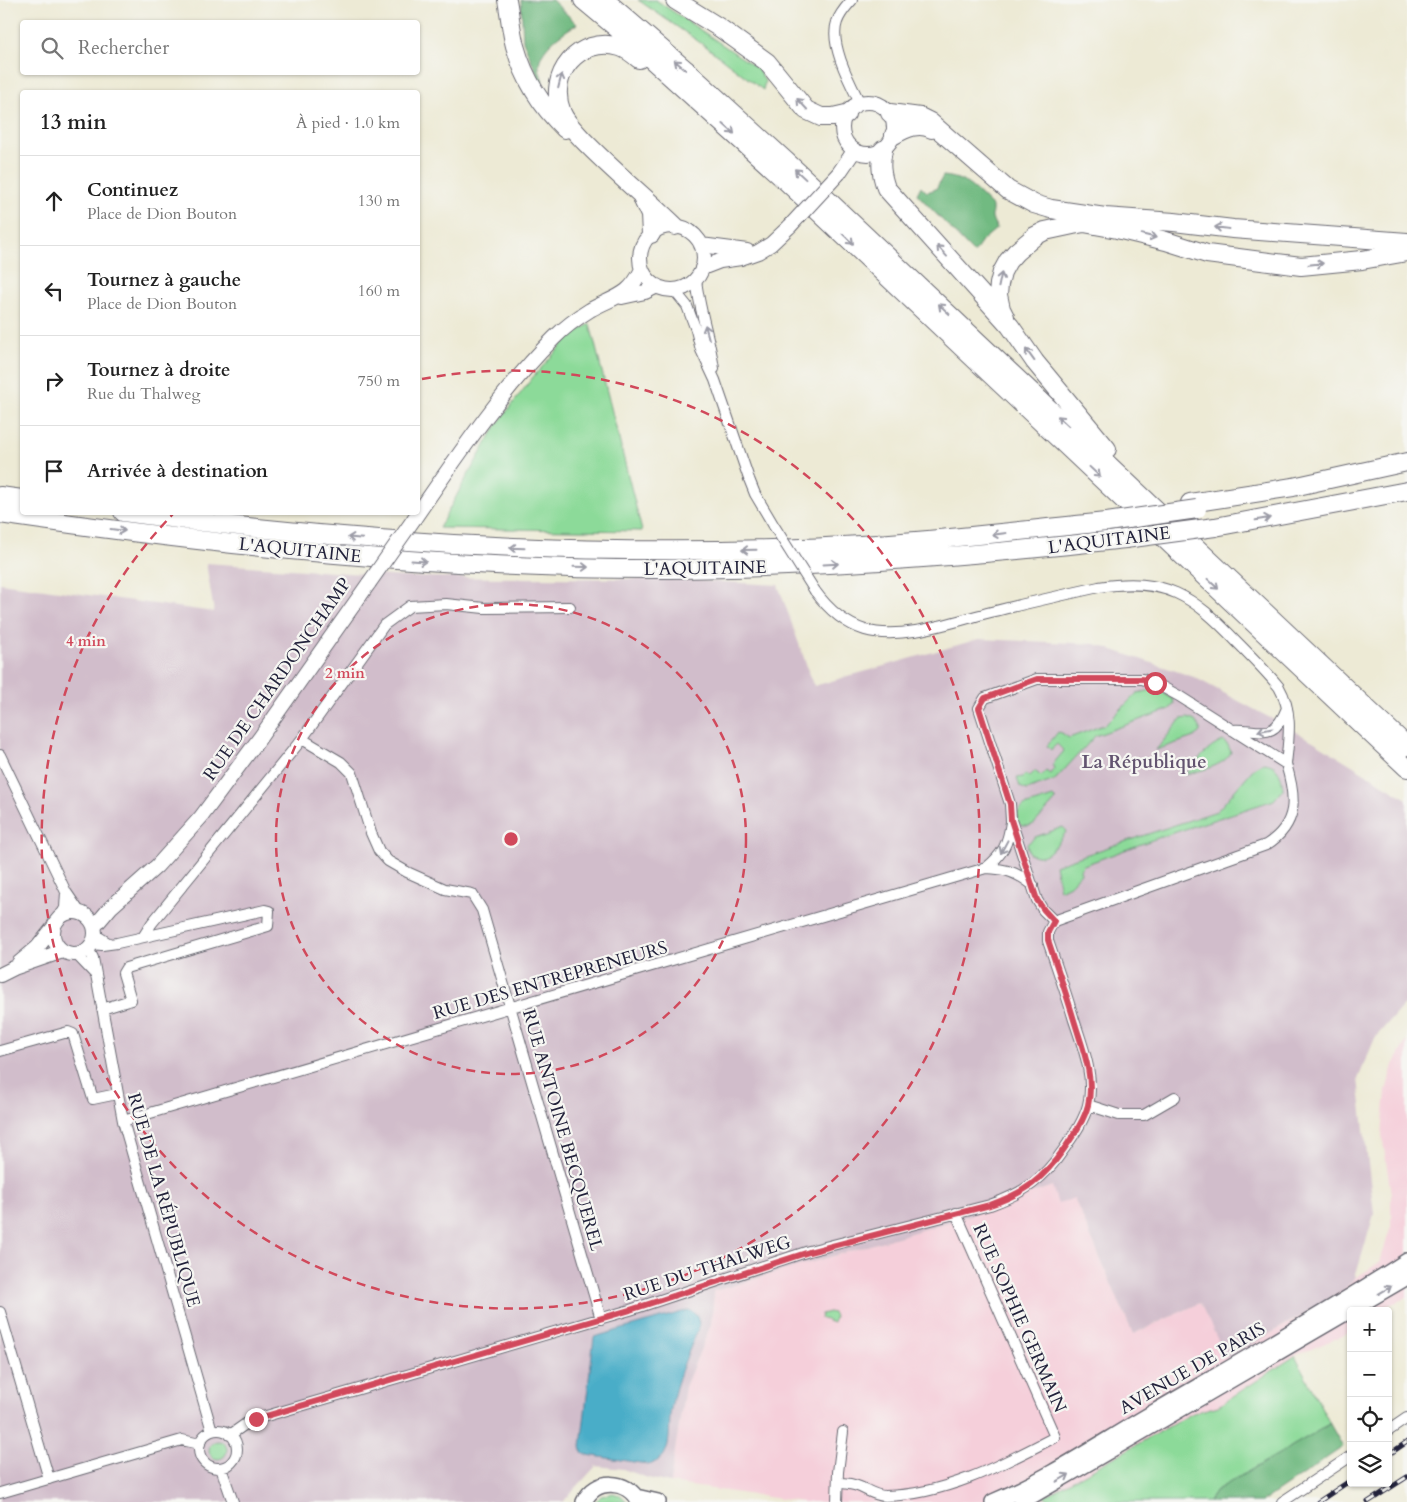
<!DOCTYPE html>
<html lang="fr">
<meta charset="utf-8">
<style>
:root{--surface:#fff;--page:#f6f6f6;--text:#222;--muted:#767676;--line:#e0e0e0}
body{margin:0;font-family:Cardo,serif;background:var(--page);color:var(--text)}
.controls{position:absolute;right:15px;bottom:15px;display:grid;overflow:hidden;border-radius:5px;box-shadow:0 1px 4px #0004}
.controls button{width:45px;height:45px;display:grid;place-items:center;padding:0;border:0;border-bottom:1px solid var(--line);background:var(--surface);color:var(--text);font:25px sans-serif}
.stop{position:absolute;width:15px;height:15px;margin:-11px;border:4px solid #d1495b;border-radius:50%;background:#fff}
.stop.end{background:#d1495b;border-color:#fff;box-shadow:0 1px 5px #0008}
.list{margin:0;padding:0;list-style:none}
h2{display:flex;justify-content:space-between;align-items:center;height:65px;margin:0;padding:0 20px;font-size:21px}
h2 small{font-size:16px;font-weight:400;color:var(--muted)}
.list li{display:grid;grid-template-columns:32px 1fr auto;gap:15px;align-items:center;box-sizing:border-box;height:90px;padding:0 20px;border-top:1px solid var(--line)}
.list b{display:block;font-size:19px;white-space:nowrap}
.list p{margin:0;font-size:16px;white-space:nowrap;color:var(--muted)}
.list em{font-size:16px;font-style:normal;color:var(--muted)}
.icon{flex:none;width:28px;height:28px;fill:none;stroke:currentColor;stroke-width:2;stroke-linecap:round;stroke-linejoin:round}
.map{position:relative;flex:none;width:1407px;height:1502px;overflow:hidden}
.search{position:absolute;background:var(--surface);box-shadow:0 1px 4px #0004;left:20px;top:20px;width:400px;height:55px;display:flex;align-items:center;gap:12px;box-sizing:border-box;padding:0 18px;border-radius:5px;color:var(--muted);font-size:19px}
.panel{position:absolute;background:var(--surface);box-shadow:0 1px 4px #0004;left:20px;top:90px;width:400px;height:425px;border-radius:5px}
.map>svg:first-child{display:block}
.built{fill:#f5cfda}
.industrial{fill:#d1bdcb}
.green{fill:#8cda99;stroke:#577e6a}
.forest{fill:#71ba81;stroke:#4a6e5e}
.water{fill:#48adc8;stroke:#356882}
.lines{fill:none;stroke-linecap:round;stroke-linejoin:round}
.street-casing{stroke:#696871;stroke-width:12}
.secondary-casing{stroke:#696871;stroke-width:16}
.primary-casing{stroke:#696871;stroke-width:18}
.highway-casing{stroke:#696871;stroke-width:20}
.street{stroke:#fff;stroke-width:10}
.secondary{stroke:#fff;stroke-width:14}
.primary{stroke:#fff;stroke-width:15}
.highway{stroke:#fff;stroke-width:18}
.rail-casing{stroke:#22223b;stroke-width:5}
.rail{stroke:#f6f6f2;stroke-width:3;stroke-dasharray:9;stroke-linecap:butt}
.street-bridge-casing{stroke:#696871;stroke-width:12;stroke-linecap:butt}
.secondary-bridge-casing{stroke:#696871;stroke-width:16;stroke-linecap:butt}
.highway-bridge-casing{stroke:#696871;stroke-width:20;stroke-linecap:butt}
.street-bridge{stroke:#fff;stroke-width:10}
.secondary-bridge{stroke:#fff;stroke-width:14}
.highway-bridge{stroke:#fff;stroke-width:18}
.oneway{stroke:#9c9ca7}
.route{stroke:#d1495b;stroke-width:6}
.ring{fill:none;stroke:#d1495b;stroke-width:2.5;stroke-dasharray:9 6}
.labels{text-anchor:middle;stroke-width:4.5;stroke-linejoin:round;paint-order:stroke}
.street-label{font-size:18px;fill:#22223b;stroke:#f6f6f2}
.neighbourhood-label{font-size:19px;font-weight:bold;fill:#635470;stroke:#f6f6f2}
.centre{fill:#d1495b;stroke:#f6f6f2;stroke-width:2.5}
.ring-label{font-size:15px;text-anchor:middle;font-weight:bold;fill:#d1495b;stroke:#f6f6f2;stroke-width:4.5;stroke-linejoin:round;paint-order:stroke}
</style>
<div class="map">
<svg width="1407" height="1502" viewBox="0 0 1407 1502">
<rect width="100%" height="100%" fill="#f6f6f2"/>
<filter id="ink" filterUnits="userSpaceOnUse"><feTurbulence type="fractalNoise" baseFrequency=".02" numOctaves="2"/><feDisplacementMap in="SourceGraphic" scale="10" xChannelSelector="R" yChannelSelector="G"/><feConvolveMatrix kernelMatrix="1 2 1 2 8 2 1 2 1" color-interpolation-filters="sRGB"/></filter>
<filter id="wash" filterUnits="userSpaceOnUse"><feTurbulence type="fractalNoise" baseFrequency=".0096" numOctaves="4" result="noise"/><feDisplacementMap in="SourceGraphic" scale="20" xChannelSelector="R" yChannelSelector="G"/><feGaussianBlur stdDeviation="1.12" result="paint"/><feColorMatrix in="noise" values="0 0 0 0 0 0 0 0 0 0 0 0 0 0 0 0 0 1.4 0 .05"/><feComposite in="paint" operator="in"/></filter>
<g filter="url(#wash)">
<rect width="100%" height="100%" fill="#edead5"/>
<path class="built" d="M1407,1040V1298L1373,1311H1351V1332L1295,1356L1218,1406L1193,1413L1044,1497L1047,1502H803L670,1483L685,1387L711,1324L714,1291L965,1217L1052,1186L1074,1198L1133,1334L1200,1303L1228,1359L1341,1292L1355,1278L1380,1262L1391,1226V1194L1382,1135L1386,1091L1393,1065Z"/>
<path class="industrial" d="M206,563L405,577L671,579L778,585L814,686L979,639L1095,644L1194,677L1313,741L1407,799V1001L1375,1038L1358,1079L1374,1214L1355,1278L1341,1292L1227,1359L1200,1303L1133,1334L1074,1198L1058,1204L1052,1186L965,1217L714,1291L711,1324L685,1387L670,1483L648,1478L623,1469L596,1466L563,1502H0V583L214,612Z"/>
<path class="green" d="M638,0H656L757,68L765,81L763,90L708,48Z
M590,324L642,531L439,528L464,482L498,423L533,377L571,335Z
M1157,689L1173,699L1174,704L1170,709L1095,736L1055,780L1027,790L1020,787L1017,778L1023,777L1026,774L1029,777L1035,771L1041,776L1046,771L1050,774L1054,768L1052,765L1064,751L1057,744L1051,750L1047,746L1058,732L1062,733L1069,738L1106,724L1137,693Z
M1188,718L1195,721L1200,727V732L1194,737L1156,750L1181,719Z
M1223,741L1228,745L1231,752C1224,767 1200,770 1185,775C1197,762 1206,748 1223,741Z
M1262,763C1278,763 1282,775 1283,789L1274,800L1152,840L1084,865L1080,869L1081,873L1070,885L1060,890L1055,865L1217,811L1255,767Z
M1053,797L1056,800L1034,824L1029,826H1022L1017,821V813L1024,806Z
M1063,827L1067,831C1056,844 1047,864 1029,853L1027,844L1035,837Z
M829,1312L833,1313L835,1317L833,1323L820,1318L821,1314Z
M1295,1356L1330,1424L1215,1491L1209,1502H1057L1043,1497L1193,1413L1218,1406Z
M209 1450a9 9 0 1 1 18 0a9 9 0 1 1-18 0Z
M613,1493L619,1495L627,1502H595L601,1496Z"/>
<path class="forest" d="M521,0H552L577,24C562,33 537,49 539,69C540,73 542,78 543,81H540L523,41Z
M943,176C967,178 975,190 992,206V219L997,228L983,240L974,253L917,194L921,186L927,192L936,189Z
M1330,1424L1343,1447L1262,1502H1209L1215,1491Z"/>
<path class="water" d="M689,1310C697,1314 699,1318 699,1327C688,1353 676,1380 671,1409C668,1423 672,1442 664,1455C660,1461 654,1463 647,1464L587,1455L582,1452L581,1446L594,1337Z"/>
</g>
<g filter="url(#ink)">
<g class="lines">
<defs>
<path id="street" d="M852,0C846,7 840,13 837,22C829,44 850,83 860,103
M696,279C699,310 710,339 714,369
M674,290L687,306L696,330L701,350L715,380L749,479L755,494L774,526
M815,591C828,609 843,623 865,630C902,641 955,621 991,612C1027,603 1063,595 1099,587C1166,577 1192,595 1237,642C1251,656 1266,671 1279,687C1293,711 1289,737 1286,764
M1037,679H1142L1155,683L1179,696L1286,764C1296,797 1299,824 1266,845L1054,921L1043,910L1037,900L1011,820L1010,804L979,708L985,698Z
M1232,730C1260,728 1273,743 1287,708
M302,739L341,762L352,773L371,833L379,851L388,861L407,872L445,889L472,894L482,910L601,1319
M0,755L66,892L81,914
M986,868C1003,854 1008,844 1011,822
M60,917L65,908L66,892
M94,934L110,944
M143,937L152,923L302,739L384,625L410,606L446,604L484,608L570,607
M92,944L102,945L117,943L265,910L269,911L268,926L126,968L123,973L131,1000L102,1009
M88,948L93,958L123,1121L212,1431
M76,954L95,974
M0,1051L68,1032L73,1034L93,1099L117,1094
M1088,1105L1119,1115H1144L1175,1097
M123,1121L986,868C1007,869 1016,872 1033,885
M0,1312L49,1479
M199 1449a19 19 0 1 1 38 0a19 19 0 1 1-38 0Z
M1388,1431L1407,1418
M230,1435L247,1423L256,1419L630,1310L809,1251L990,1205C1024,1193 1044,1179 1064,1149C1073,1136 1084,1121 1088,1105C1095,1077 1083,1047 1074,1020C1066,993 1057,967 1048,941V932L1054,921
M221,1468L233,1502
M838,1483C846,1483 853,1484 860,1487C869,1491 876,1496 885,1496C946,1495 1003,1464 1055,1437L956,1213
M0,1493L182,1440L200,1444
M837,1502L838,1472L843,1432
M1282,1502L1351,1456"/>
<path id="secondary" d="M842 128a26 26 0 1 1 52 0a26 26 0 1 1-52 0Z
M839,173L854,151
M640 258a32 32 0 1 1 64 0a32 32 0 1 1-64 0Z
M701,245L747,251
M702,268L720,261L741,258L758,252L771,244L790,226
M622,297L645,292L657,286
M414,519C457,457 500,392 554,338C565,327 577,318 590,310C615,296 629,297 642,269
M53 933a21 21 0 1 1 42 0a21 21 0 1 1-42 0Z
M94,927L111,907L157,866L201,817L259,739L369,583
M19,963L37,948L53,928
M0,975L14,968L63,951"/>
<path id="primary" d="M636,1497L658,1502
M584,1502C595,1478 627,1479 639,1502
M993,1502C1050,1478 1102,1442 1156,1411C1240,1362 1325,1314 1407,1261
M1021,1502L1407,1277"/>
<path id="highway" d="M507,0C510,15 511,31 515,46C524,78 541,106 565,129
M583,0L619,30L788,183L1407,768
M605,0L685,69L799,173L1407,746
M675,0L720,28L767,62L806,110L821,117H833L846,114
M639,59C633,54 627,49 620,47C579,35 546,75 562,113C566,123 576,132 583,140C612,170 645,197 675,226
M890,113L920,117L930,122L1008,190L1034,204L1051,209L1105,217L1174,222L1233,229L1407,242
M894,135C906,128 919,122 932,129
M883,150C880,164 881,174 886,188L1010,326L1035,362L1107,449
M643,200L650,215L651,234
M1005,317L1001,309L998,295L999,284L1002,272L1008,261L1016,252L1035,236L1045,231L1073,225L1084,223L1117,229L1166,241L1207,254L1301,266L1362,260L1407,252
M0,496L22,499
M1190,503L1293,487L1407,462
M123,512C338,541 554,555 771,549C884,547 995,533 1107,522
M0,514C221,546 443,570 667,569C820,568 973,556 1125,539
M1215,527L1407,491"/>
</defs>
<use href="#street" class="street-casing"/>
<use href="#secondary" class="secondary-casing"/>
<use href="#primary" class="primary-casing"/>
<use href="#highway" class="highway-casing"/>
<use href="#street" class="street"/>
<use href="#secondary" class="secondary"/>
<use href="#primary" class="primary"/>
<use href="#highway" class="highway"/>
<defs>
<path id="rail" d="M1388,1455L1407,1442
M1318,1502L1351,1480
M1368,1502L1407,1477"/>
</defs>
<use href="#rail" class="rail-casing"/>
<use href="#rail" class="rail"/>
<defs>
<path id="street-bridge" d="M774,526L815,591"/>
<path id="secondary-bridge" d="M790,226L839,173
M369,583L414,519"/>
<path id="highway-bridge" d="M1107,522L1197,509
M1125,539L1215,527"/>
</defs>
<use href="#street-bridge" class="street-bridge-casing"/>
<use href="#secondary-bridge" class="secondary-bridge-casing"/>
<use href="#highway-bridge" class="highway-bridge-casing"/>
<use href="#street-bridge" class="street-bridge"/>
<use href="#secondary-bridge" class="secondary-bridge"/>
<use href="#highway-bridge" class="highway-bridge"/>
</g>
<defs><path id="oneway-shaft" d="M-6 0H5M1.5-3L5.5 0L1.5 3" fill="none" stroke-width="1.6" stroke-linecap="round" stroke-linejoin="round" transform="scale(1.25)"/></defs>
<g class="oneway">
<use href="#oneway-shaft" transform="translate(680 65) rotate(-139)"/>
<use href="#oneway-shaft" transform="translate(560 81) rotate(-76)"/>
<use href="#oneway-shaft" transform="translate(802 104) rotate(-133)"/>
<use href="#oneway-shaft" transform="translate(729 129) rotate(42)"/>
<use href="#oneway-shaft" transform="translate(800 174) rotate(-137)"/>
<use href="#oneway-shaft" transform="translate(1222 228) rotate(-173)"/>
<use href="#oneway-shaft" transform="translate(1149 236) rotate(14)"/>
<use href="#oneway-shaft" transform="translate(848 239) rotate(43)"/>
<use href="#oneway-shaft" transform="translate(942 251) rotate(-132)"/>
<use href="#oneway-shaft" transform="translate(1316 264) rotate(-6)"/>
<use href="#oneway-shaft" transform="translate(1000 280) rotate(-78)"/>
<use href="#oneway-shaft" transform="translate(944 309) rotate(-137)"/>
<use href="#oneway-shaft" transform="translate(707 332) rotate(-105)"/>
<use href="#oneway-shaft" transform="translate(1030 355) rotate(-126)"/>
<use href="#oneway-shaft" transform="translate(1063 421) rotate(-137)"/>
<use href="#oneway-shaft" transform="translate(1095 472) rotate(43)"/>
<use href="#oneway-shaft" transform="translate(1263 519) rotate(-10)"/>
<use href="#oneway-shaft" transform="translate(118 530) rotate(7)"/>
<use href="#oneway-shaft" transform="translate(999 534) rotate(173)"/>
<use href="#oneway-shaft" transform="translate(355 538) rotate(-175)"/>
<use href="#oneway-shaft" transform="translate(517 548) rotate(-178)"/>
<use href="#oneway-shaft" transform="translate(749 550) rotate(179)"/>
<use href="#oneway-shaft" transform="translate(419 561) rotate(4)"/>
<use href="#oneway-shaft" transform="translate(831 564) rotate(-3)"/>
<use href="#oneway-shaft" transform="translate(581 567) rotate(1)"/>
<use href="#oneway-shaft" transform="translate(1213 584) rotate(43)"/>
<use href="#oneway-shaft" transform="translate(1265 730) rotate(168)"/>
<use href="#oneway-shaft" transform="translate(1004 847) rotate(118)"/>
<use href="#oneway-shaft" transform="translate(1385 1290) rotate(-31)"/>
<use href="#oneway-shaft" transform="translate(1063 1478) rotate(-30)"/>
</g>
</g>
<g class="lines" filter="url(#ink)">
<path class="route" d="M256,1419L630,1310L809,1252L990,1205C1025,1193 1043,1179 1064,1149C1073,1136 1084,1121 1088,1105C1095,1077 1082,1047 1074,1020C1066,993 1057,967 1048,940V932L1054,921L1044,910L1037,900L1011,820L1010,804L979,708L985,698L1037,679H1142L1155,683"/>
</g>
<g class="ring">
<circle cx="511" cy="839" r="235"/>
<path d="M422 379A469 469 0 1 1 174 513"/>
</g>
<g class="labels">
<g class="street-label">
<text transform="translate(1109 540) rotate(-7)" y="6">L'AQUITAINE</text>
<text transform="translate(300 550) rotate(6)" y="6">L'AQUITAINE</text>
<text transform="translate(705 568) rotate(-1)" y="6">L'AQUITAINE</text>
<text transform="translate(277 679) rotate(-55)" y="6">RUE DE CHARDONCHAMP</text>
<text transform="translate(550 980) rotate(-16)" y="6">RUE DES ENTREPRENEURS</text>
<text transform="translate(563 1130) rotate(74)" y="6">RUE ANTOINE BECQUEREL</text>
<text transform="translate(164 1200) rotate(74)" y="6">RUE DE LA RÉPUBLIQUE</text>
<text transform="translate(707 1268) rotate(-18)" y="6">RUE DU THALWEG</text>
<text transform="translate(1020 1318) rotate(66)" y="6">RUE SOPHIE GERMAIN</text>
<text transform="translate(1192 1368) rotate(-30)" y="6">AVENUE DE PARIS</text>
</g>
<g class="neighbourhood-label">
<text x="1144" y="768">La République</text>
</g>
</g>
<circle cx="511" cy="839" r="8" class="centre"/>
<g class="ring-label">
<text x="86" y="646">4 min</text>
<text x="345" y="678">2 min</text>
</g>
</svg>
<div class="controls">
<button>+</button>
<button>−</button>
<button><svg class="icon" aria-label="locate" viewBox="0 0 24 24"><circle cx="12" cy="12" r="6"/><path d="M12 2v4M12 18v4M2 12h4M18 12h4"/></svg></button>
<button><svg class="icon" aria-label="layers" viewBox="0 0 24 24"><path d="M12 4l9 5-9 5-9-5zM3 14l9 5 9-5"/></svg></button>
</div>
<div class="stop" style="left:1155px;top:683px"></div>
<div class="stop end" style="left:256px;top:1419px"></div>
<div class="search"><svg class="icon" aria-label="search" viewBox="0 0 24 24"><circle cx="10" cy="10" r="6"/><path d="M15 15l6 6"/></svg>Rechercher</div>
<section class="panel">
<h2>13 min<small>À pied · 1.0 km</small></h2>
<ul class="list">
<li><svg class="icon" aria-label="ahead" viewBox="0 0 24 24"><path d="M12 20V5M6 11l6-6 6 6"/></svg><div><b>Continuez</b><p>Place de Dion Bouton</p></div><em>130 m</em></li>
<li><svg class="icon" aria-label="left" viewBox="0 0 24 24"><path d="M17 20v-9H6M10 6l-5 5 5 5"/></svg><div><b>Tournez à gauche</b><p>Place de Dion Bouton</p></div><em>160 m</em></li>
<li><svg class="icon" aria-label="right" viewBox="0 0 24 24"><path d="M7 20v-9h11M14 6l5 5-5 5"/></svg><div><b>Tournez à droite</b><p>Rue du Thalweg</p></div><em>750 m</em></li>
<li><svg class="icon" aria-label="arrive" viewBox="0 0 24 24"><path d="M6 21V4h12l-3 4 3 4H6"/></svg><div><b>Arrivée à destination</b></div></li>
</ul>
</section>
</div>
